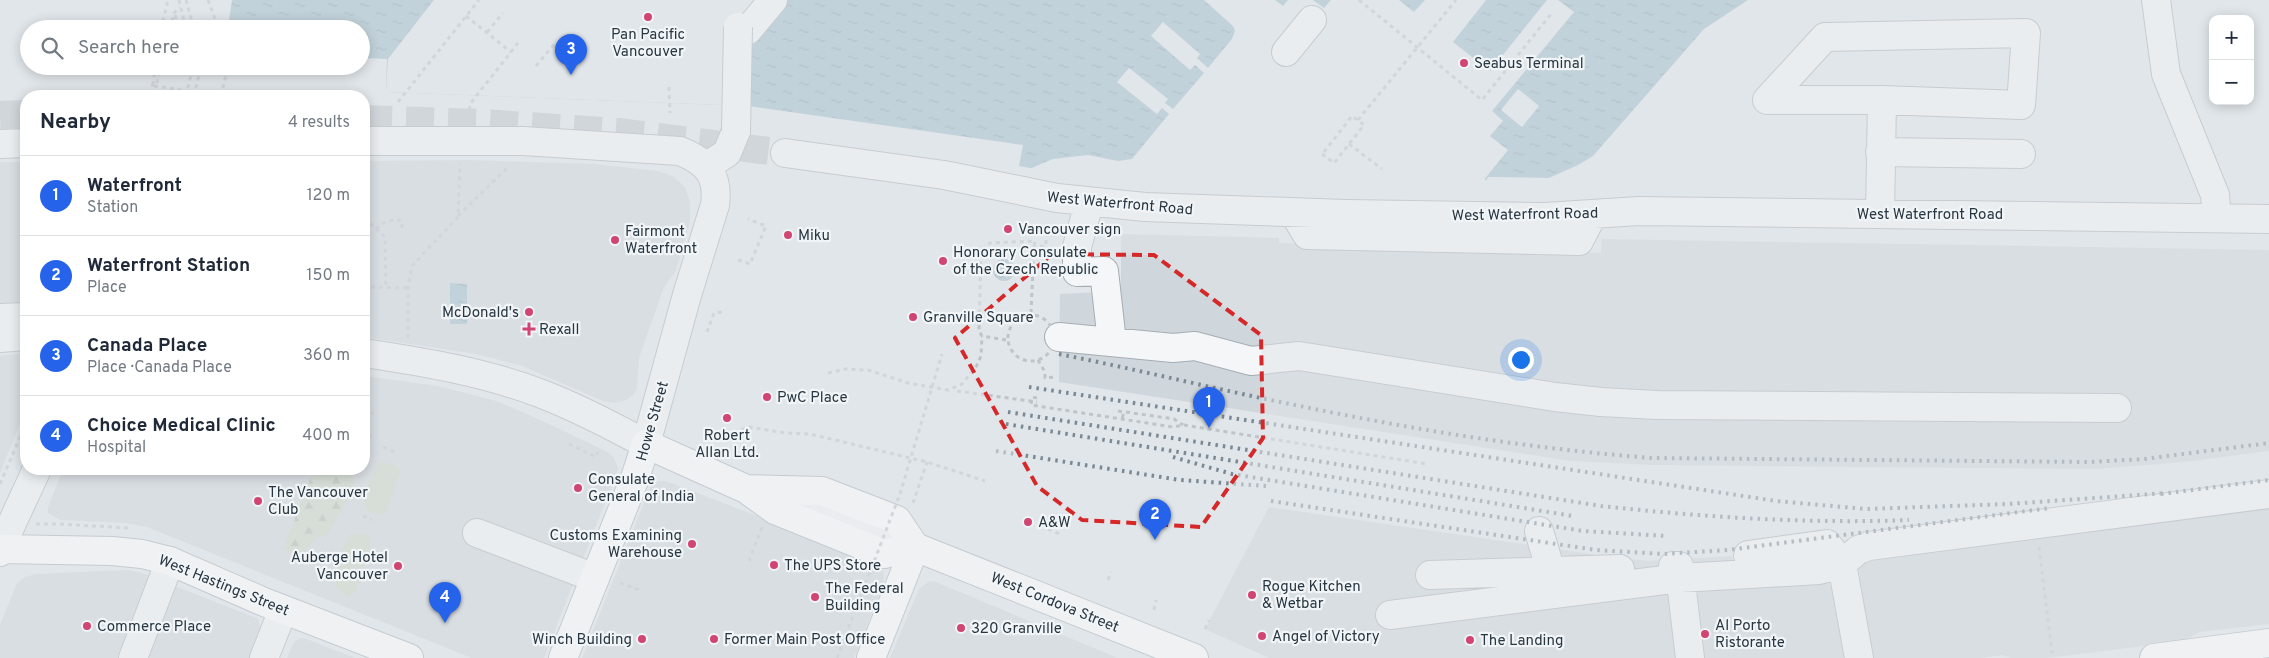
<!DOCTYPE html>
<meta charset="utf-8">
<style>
:root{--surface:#fff;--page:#f6f6f7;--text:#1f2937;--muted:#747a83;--line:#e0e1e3;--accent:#2563eb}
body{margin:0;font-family:Overpass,sans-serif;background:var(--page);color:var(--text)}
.controls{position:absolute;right:15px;top:15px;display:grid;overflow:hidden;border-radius:10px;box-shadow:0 2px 12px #0003}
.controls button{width:45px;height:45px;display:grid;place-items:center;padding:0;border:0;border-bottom:1px solid var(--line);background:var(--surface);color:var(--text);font:25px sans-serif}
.you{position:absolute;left:1520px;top:359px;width:18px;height:18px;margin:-12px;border:4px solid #fff;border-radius:50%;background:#1a73e8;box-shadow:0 0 0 8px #1a73e833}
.badge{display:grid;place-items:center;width:32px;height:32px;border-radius:50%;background:var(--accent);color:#fff;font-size:16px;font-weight:700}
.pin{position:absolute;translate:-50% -41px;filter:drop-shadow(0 1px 2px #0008)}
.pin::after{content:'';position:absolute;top:26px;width:18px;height:15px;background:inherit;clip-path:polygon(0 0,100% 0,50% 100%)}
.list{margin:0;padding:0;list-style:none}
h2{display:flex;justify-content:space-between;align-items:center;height:65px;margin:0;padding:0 20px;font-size:21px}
h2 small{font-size:16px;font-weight:400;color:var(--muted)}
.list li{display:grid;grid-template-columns:32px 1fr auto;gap:15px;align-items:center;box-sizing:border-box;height:80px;padding:0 20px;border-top:1px solid var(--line)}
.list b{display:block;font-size:19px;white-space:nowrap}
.list p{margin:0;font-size:16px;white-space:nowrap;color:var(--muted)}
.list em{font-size:16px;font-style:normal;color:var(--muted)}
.icon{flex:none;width:28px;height:28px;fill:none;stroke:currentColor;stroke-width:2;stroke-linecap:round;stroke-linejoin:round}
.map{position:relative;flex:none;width:2269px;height:658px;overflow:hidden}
.search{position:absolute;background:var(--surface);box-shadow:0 2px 12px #0003;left:20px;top:20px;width:350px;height:55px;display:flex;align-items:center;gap:12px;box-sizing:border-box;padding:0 18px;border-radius:28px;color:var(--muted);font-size:19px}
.panel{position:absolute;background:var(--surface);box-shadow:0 2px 12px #0003;left:20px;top:90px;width:350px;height:385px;border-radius:20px}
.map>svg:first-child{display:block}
.built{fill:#cfd6dc}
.grass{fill:#cad4c2}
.forest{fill:url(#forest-firs)}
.water{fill:url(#water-ripples)}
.pier{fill:#e1e6ea}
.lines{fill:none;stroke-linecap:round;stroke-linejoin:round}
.minor-tunnel{stroke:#bcc3c8;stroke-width:28;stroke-dasharray:28 14;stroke-linecap:butt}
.minor-casing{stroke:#a6aeb4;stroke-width:30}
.major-casing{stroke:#a0adb6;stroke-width:30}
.path{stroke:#bfc4c9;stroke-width:3;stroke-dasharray:4 4;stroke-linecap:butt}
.minor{stroke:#f4f6f8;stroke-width:28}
.major{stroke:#fff;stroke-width:28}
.rail{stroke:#7a8994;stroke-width:4;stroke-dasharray:2.5 5;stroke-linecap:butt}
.minor-bridge-casing{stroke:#a6aeb4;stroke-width:30;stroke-linecap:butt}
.path-bridge{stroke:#bfc4c9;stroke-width:3;stroke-dasharray:4 4;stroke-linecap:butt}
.minor-bridge{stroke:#f4f6f8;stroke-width:28}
.marked{fill:none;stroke:#d62828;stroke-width:4;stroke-dasharray:10 6;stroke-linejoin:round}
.poi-dot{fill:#d04572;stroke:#f1f5f7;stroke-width:2}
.labels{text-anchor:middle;stroke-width:4.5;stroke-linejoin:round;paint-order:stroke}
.poi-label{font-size:15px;fill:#293742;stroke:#f1f5f7;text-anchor:start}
.street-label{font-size:15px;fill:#293742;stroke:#f1f5f7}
</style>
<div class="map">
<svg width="2269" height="658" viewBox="0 0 2269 658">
<defs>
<pattern id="forest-firs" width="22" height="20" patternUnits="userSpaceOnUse" patternTransform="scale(1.25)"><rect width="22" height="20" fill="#cad4c2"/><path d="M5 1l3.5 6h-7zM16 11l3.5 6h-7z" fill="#aeb7a8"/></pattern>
<pattern id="water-ripples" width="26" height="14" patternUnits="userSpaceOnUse" patternTransform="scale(1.25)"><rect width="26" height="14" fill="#9cbbca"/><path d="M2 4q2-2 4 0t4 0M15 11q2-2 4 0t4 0" fill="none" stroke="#7f99a6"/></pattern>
</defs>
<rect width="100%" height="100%" fill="#e1e6ea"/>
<path class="built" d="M468,160L594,164L658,171L673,176L685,187L690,202V221L676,271L664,287L639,358L637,388L633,395L626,400L616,403L603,401L522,366L476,354L364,337V161Z
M0,162H26V309H0Z
M1121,234L1279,238V243L1383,248L1601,253L1602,239L2269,250V451L2184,462L2097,469L1652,465L1571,461L1059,382L1060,294L1121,291Z
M26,353V409L0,473V356Z
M364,376L438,386L493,400L523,412L606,451L614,458L618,468L616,475L544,658H472L147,527L125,523L60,520L48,513V507L63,469H364Z
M658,481H666L877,562L883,571L884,580L880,593L854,658H582L649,490L652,485Z
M2269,496V624L2200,632L2184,641L2048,658H2010L2003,655L1982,658H1865L1859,566L1863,558Z
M1269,507L1618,558L1650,561L1732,556L1733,566L1827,582L1831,587L1844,658H1269L1205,629Z
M126,570L139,572L254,617L258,619L260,627L249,658H0V625L16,585L23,578L35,574Z
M929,581L936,582L1118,658H890L919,589Z
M300,638H304L355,658H287L294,642Z"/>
<path class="grass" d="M380,461L394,465L401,470L386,512L379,515L366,510L362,495Z
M364,533L372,538L356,592L347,597L336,587C335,567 339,551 350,534Z"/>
<path class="forest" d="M314,469H352L354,489L329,533L316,540L299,557L283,549Z"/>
<path class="water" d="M232,0H1220L1249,29L1147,168L1056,173L1019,166L1023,145L748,106L386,92L387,59L361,58V29H234L229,20Z
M1262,0H1764L1723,32L1675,86L1564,184L1492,185Z
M993 270a11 11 0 1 1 22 0a11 11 0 1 1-22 0Z
M450,283L467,284V324H450Z"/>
<path class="pier" d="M434,0H786L751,44L748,106L386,92L388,59Z
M1204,0H1224L1245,18L1251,28L1253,38L1149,170L1115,173V181L1112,183L1027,170L1053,159L1088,155L1118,161L1132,159L1169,114L1162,108L1157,114L1117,82L1129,68L1168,99L1165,103L1173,109L1204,73L1195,65L1190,70L1151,36L1163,22L1200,54L1197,58L1208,68L1232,39L1235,31L1233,26Z
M1260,0H1275L1283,6L1288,0H1313L1324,8L1331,0H1399L1414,12L1425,0H1486L1453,42L1490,71L1547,0H1558L1574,12L1492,111L1503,121L1490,136L1508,150L1483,181Z
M1748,0H1766L1725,33L1677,88L1638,123L1594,171L1565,186L1533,192L1491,188L1485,183L1488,177L1549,178L1578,165L1593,156L1704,29Z
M1518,89L1539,106L1522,127L1501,110Z"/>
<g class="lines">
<path class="minor-tunnel" d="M0,115L26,114
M364,119L481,123L618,132L785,153"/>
<defs>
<path id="minor" d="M2156,0L2166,74L2215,195L2217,218
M748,30L773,0
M2026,33L2021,105L1882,100H1767L1825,37Z
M1286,52L1312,20
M364,141H523L680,151C707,162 719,175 715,205L687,295L646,444C612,426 578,408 542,394C485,372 424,362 364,353
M0,144L26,143
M1880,152L2021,154
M785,153L944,175L1057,198L1145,207L1345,214L1545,217L1639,211L2269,219
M707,166L727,153L736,131
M1089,203L1077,247V272L1104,271L1112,342
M1294,213L1307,235L1579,241L1593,214
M1880,214L1882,100
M0,318L26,317
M1059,337L1173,348L1195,346L1251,361L1299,356L1555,397L1601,402L1657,405L2117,408
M0,338L26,336
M811,508L915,547
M1539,531L1551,572
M477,533L595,578
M0,549L37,469
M1748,555L1827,544L1842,564L1859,658
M1673,566H1679L1690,658
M1430,575L1620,569
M1390,615L1680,578L1819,570L1842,564L1858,550L1869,546L2269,494
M133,658L170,561
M264,658L283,610"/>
<path id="major" d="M746,489L822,491L897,520L915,547
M0,552L1,549L112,551L142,554L170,561L264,602L409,658
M563,658L635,478L646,444L746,489L775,510L884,554L915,547L1194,658
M871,658L915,547
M2154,658L2269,643"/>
</defs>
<use href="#minor" class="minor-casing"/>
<use href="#major" class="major-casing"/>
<path class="path" d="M179,0L186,29
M186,0L194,29
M208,0L219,29
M1359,0L1482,100L1551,14
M175,15L179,29
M466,16L511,52
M161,29L168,0
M170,29L174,13L180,7
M487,32L503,13
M536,66L556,42
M151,85L156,86L161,66
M153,85L155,66
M669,87L670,113
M155,96L156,86L187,91
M186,96L193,66
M194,96L201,66
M221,96L228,66
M398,102L479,0
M469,118L470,104L518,43
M1358,120L1456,0
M1349,144L1382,169
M1322,154L1334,163L1364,125L1352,116L1324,152
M458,216L508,167
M364,218L385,237L386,287
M376,229L386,221L401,220L403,232
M738,260L750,264L766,226L748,219
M1031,313L1034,247L1046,246V235H1057
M1008 338a23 23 0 1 1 46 0a23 23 0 1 1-46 0Z
M367,332L368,287L408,288
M707,332L714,313L722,312
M408,338V288L412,266L458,217L460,164
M1006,340L982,336L979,331L981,251L990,243L1035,241L1034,247
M1038,360L1045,372V378L1055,377
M828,373L845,369L868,370L908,383L948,390L962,384L976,367L981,356L982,336
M957,391L1037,402
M1037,398L1032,397L1031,405L1173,427L1184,425L1427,464
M1118,411L1124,412L1122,419
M1126,412L1174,419L1183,425
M372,415L373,410
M726,435L749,427L786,433L810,434L927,462L985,481
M370,438L371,430
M569,444L596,457L598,452
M383,447L395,452
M0,484L26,423
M900,494L942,354
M913,503L927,462
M363,516L372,520
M1051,520L1065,526
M36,524H59L129,528
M1048,529L1062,535
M2039,547L2052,653
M749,561L762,527
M1108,580L1111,572
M620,583L640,590
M1154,610L1156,600
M1205,629L1209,620"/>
<use href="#minor" class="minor"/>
<use href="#major" class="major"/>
<path class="rail" d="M1059,354C1140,370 1219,390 1300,406C1416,430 1533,449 1652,458L2089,462L2144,459L2269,443
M1029,387L1776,501L1866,509L2008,504L2167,493
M1008,412L1601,506C1703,517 1806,524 1909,520
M1006,424L1573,516
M996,451L1180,480L1267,486
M1173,457L1232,474L1583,531L1667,536
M2161,494L2269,480
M1271,501L1596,550L1664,554L1728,550L2050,508"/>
<defs>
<path id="minor-bridge" d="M736,131L738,27"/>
</defs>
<use href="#minor-bridge" class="minor-bridge-casing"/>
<path class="path-bridge" d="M837,658L900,494"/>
<use href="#minor-bridge" class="minor-bridge"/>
</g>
<path d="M0 0H2269V658H0ZM1052,254L1154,255L1261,335L1263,438L1201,527L1082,520L1037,486L955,338Z" fill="#e1e6ea" fill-opacity=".55" fill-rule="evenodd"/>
<path class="marked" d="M1052,254L1154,255L1261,335L1263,438L1201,527L1082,520L1037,486L955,338Z"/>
<g class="poi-dot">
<circle cx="648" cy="17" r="5"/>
<circle cx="1464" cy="63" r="5"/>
<circle cx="1008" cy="229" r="5"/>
<circle cx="788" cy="235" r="5"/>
<circle cx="615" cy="240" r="5"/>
<circle cx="943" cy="261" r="5"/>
<circle cx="529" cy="312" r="5"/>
<circle cx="913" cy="317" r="5"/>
<path d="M526.5 321.5h5v5h5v5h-5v5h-5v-5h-5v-5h5z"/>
<circle cx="767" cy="397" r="5"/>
<circle cx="727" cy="418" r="5"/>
<circle cx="578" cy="488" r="5"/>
<circle cx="258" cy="501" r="5"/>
<circle cx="1028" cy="522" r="5"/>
<circle cx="692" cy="544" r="5"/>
<circle cx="774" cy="565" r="5"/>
<circle cx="398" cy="566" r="5"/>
<circle cx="1252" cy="595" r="5"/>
<circle cx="815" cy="597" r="5"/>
<circle cx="87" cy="626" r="5"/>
<circle cx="961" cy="628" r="5"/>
<circle cx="1705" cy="634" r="5"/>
<circle cx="1262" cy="636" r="5"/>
<circle cx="642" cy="639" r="5"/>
<circle cx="714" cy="639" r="5"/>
<circle cx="1470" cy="640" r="5"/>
</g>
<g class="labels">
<g class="poi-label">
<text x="648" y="39" text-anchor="middle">Pan Pacific<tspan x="648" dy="17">Vancouver</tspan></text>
<text x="1474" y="68">Seabus Terminal</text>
<text x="1018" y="234">Vancouver sign</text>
<text x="625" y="236">Fairmont<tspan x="625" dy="17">Waterfront</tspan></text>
<text x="798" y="240">Miku</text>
<text x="953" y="257">Honorary Consulate<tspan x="953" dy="17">of the Czech Republic</tspan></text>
<text x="519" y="317" text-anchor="end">McDonald's</text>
<text x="923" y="322">Granville Square</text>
<text x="539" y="334">Rexall</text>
<text x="777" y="402">PwC Place</text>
<text x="727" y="440" text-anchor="middle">Robert<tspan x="727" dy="17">Allan Ltd.</tspan></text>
<text x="588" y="484">Consulate<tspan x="588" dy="17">General of India</tspan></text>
<text x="268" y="497">The Vancouver<tspan x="268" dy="17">Club</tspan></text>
<text x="1038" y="527">A&amp;W</text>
<text x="682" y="540" text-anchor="end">Customs Examining<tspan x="682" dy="17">Warehouse</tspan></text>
<text x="388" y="562" text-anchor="end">Auberge Hotel<tspan x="388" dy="17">Vancouver</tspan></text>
<text x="784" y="570">The UPS Store</text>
<text x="1262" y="591">Rogue Kitchen<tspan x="1262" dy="17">&amp; Wetbar</tspan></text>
<text x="825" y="593">The Federal<tspan x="825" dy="17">Building</tspan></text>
<text x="1715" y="630">Al Porto<tspan x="1715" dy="17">Ristorante</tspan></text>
<text x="97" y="631">Commerce Place</text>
<text x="971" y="633">320 Granville</text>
<text x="1272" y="641">Angel of Victory</text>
<text x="632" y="644" text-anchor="end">Winch Building</text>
<text x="724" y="644">Former Main Post Office</text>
<text x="1480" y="645">The Landing</text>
</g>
<g class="street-label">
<text transform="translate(1120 203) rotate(5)" y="5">West Waterfront Road</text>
<text transform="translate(1525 214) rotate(-1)" y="5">West Waterfront Road</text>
<text x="1930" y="219">West Waterfront Road</text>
<text transform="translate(652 421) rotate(-74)" y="5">Howe Street</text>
<text transform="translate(224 585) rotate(22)" y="5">West Hastings Street</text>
<text transform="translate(1055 602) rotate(22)" y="5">West Cordova Street</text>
</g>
</g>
</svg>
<div class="controls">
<button>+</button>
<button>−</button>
</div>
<div class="you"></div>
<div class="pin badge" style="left:1209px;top:428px">1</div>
<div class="pin badge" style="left:1155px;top:540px">2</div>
<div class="pin badge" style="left:571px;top:75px">3</div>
<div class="pin badge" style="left:445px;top:623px">4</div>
<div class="search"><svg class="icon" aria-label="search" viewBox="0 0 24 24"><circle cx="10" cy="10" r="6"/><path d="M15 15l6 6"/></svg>Search here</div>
<section class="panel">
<h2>Nearby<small>4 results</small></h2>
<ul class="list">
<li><span class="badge">1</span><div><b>Waterfront</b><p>Station</p></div><em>120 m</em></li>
<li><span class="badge">2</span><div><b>Waterfront Station</b><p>Place</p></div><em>150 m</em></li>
<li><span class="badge">3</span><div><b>Canada Place</b><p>Place · Canada Place</p></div><em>360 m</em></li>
<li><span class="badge">4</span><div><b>Choice Medical Clinic</b><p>Hospital</p></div><em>400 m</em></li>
</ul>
</section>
</div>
